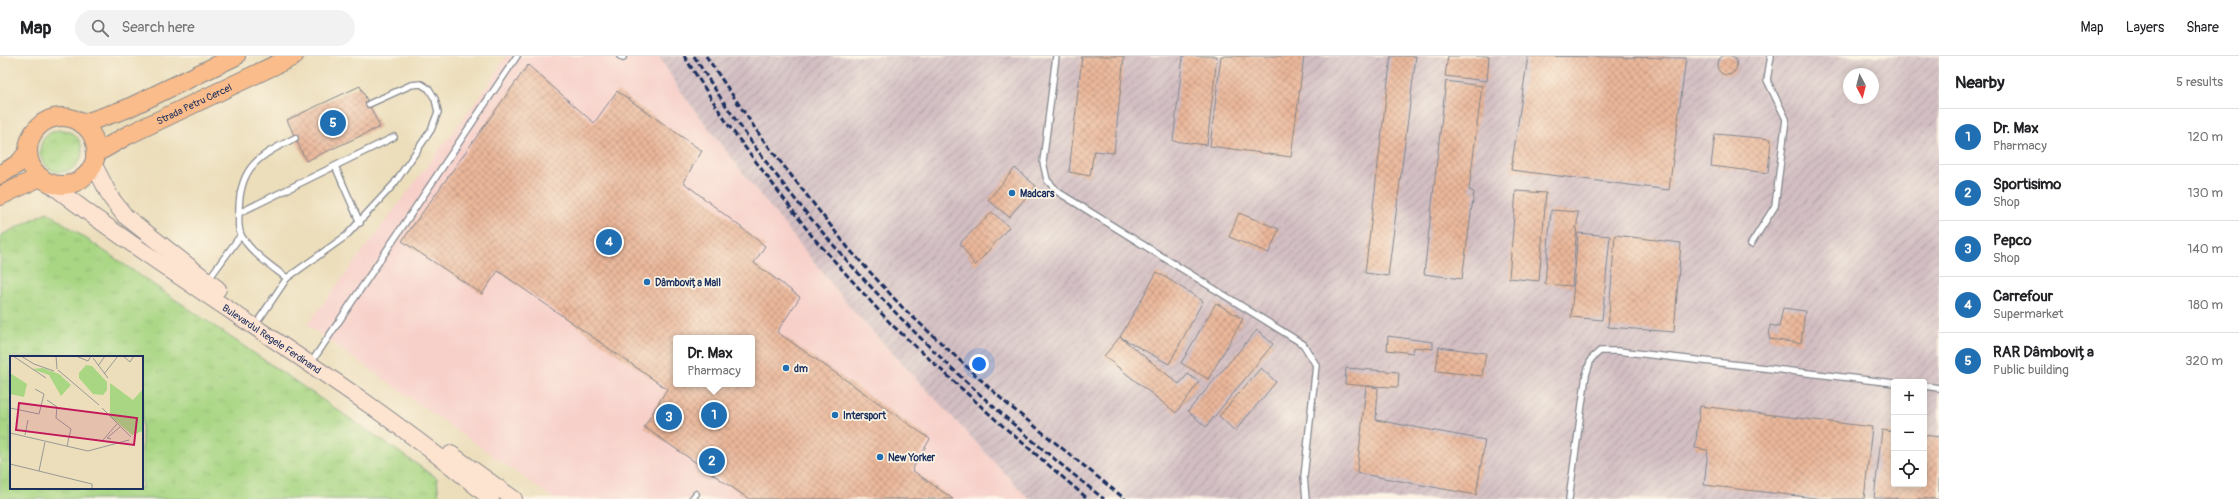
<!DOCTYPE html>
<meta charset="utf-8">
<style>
:root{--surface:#fff;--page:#f2f2f2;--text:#202124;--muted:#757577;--line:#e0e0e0;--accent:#1f6fb2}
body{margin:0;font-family:Pangolin,sans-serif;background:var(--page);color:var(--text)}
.controls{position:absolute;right:12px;bottom:12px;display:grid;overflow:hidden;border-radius:4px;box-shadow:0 2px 10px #0003}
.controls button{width:36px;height:36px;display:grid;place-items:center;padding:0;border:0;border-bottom:1px solid var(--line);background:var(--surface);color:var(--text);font:20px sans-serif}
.compass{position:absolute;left:1843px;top:12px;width:36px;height:36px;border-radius:50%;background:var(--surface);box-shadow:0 2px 10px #0003;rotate:173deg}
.you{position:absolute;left:979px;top:308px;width:14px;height:14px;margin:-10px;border:3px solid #fff;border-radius:50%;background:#1a73e8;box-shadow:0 0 0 6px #1a73e833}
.badge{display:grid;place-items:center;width:26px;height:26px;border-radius:50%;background:var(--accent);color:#fff;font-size:13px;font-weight:700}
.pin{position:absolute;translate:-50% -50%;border:2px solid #fff;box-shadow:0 1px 4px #0006}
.popup{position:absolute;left:673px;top:279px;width:82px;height:52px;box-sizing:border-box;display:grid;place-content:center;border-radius:4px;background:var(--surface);filter:drop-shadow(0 1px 3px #0005);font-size:13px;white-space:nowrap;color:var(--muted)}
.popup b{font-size:15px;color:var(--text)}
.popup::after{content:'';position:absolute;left:50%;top:100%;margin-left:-8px;border:8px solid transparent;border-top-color:var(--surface)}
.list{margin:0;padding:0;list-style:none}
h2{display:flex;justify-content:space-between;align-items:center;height:52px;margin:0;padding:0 16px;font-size:17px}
h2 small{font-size:13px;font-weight:400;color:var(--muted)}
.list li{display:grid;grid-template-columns:26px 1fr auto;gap:12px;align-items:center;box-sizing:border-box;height:56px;padding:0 16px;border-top:1px solid var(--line)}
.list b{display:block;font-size:15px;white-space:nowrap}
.list p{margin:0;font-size:13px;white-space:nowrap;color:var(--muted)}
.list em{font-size:13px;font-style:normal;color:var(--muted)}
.icon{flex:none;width:22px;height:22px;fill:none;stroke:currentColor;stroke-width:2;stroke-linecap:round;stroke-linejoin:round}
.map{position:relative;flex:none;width:1939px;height:443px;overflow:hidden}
header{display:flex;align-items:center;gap:24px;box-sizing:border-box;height:56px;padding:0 20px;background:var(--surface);border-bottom:1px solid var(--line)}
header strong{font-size:19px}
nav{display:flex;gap:22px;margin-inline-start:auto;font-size:14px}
.search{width:280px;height:36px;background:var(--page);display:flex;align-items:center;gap:10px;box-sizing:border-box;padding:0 14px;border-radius:22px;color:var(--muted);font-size:15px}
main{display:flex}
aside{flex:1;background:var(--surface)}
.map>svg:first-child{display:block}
.built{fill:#f7d0ca;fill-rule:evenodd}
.industrial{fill:url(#industrial-furrows);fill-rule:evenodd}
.grass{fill:url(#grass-tufts);stroke:#628270;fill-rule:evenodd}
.building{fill:url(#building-cross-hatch);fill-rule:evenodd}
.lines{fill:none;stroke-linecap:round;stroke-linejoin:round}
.lane-casing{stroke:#84868c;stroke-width:8}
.secondary-casing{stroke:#84868c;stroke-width:18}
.primary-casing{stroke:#84868c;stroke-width:20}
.lane{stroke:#fff;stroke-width:5.5}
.secondary{stroke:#fde4d0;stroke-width:16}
.primary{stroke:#f9bc8a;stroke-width:18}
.rail{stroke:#1b2f5e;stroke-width:3;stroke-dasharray:6 3;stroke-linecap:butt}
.poi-dot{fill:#1f6fb2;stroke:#fcf5e5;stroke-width:1.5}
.labels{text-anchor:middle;stroke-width:3.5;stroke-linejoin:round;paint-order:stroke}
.street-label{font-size:10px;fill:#1b2f5e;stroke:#fcf5e5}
.poi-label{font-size:10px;font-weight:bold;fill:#1b2f5e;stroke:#fcf5e5;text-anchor:start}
.inset-road{fill:none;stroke:#989896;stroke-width:1}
.view{fill:#c2185b;fill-opacity:0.15;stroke:#c2185b;stroke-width:2}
.inset-edge{fill:none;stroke:#1b2f5e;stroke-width:2}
</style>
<header>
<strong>Map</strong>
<div class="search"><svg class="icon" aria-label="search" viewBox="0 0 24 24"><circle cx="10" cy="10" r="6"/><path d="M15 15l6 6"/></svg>Search here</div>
<nav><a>Map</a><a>Layers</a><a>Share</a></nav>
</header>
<main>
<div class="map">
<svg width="1939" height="443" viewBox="0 0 1939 443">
<defs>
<pattern id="industrial-furrows" width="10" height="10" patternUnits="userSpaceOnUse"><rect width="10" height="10" fill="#d2bec2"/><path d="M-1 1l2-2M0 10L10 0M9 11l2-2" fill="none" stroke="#aa9ba1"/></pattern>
<pattern id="grass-tufts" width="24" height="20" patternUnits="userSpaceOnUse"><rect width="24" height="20" fill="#a8d683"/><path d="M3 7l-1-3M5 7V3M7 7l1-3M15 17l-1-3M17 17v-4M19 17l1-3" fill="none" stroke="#90b874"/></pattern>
<pattern id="building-cross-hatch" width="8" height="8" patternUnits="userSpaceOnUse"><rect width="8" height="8" fill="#ebb79a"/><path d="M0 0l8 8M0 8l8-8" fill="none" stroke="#be9581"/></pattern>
</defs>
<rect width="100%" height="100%" fill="#fcf5e5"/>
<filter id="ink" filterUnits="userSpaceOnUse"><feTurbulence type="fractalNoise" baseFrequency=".025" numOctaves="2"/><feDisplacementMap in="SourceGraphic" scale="8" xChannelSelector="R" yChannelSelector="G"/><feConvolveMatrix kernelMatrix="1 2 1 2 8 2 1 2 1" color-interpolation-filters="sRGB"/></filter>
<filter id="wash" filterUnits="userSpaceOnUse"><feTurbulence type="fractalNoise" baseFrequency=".012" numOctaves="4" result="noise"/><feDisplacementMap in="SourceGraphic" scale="16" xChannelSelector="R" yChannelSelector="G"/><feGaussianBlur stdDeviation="0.9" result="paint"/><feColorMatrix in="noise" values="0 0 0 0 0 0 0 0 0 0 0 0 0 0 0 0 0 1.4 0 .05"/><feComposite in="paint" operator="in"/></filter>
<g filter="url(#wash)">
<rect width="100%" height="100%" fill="#ecdebb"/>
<path class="built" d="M506,0H659L681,36L743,117L854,256L1029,443H554L307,269L491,25ZM676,282H752V328H676Z"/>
<path class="industrial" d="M659,0H1939V443H1029L854,256L743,117L681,36ZM1849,18H1873V42H1849ZM1894,326H1924V428H1894Z"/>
<path class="grass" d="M40 95a21 21 0 1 1 42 0a21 21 0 1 1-42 0Z
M47,156L437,422L439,443H0V180ZM11,301H142V432H11Z"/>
<g id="blocks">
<path class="building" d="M1717 9a10 10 0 1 1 20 0a10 10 0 1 1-20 0Z
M1082,0H1124L1114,97L1094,95L1090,120L1069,116Z
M1183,0H1217L1207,89L1173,85Z
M1221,0H1304L1291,101L1210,90Z
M1391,0H1416L1388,220L1365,217Z
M1448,0H1489L1487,25L1445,20Z
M1528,0L1686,2L1669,134L1511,114Z
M528,9L594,67L617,35L702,95L683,126L765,190L754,207L800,241L777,276L930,383L912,414L953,443H749L644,371L667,333L498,215L482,238L402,185ZM676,282H752V328H676Z
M1446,25L1482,30L1469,134L1474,136L1462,223L1424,218Z
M360,30L380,71L306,105L287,64Z
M1715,78L1771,83L1768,117L1711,110Z
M1015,112L1036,130L1009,161L988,144Z
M1516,135L1546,137L1539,225L1509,222Z
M1551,154L1578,156L1572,230L1545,228Z
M992,156L1009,171L975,210L960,187Z
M1239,157L1279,173L1269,197L1229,181Z
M1578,177L1610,180L1602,264L1571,261Z
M1615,179L1681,187L1674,276L1608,271Z
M1157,216L1203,245L1169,308L1120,281L1179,328L1188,318L1199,326L1176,357L1104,300L1120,281Z
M1216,247L1243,263L1208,323L1181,307Z
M1783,252L1805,255L1801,287L1769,283L1770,269L1779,271Z
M1257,274L1273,288L1206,371L1188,355Z
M1388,280L1433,286V293L1414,291L1413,297L1387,294Z
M1439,291L1486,297L1482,320L1436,315Z
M1261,312L1276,326L1235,375L1219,360Z
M1346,312L1399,316L1398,331L1366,330L1378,332L1376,364L1485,384L1476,439L1357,417L1366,330L1345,328Z
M1700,350L1872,371L1864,443H1824L1704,429L1708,394L1695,392Z
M1882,374L1894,376V428H1924V379L1939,381V443L1874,442Z"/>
</g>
</g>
<g filter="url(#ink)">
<use href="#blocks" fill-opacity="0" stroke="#84868c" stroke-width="1"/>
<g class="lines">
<defs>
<path id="lane" d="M620,0L623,2
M1056,0L1043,106L1047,124L1058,136L1303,288L1316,309L1304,421L1306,443
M335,110L360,167
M239,157L394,81
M1751,188L1775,150L1786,63L1767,24L1771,0
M287,222C271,210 253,198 242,181C237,173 239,162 239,153C240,110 259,100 295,82
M208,224L241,179
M260,262L287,222L346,180L394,128L431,74L438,56L435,43L429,33L421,28L411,29L369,48
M315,301L517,0
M1924,330L1939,332
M692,443L696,438
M1569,443L1586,319L1591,303L1600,295H1618L1894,327"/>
<g id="secondary">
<path d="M93,107L111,142L125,160L218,233"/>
<path id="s1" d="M49,127C192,238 353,325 491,443"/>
<path d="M451,398L514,443"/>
</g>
<g id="primary">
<circle cx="62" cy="95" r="34"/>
<path d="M82,68L126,53L236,0"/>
<path id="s2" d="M95,98L128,79L294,0"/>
<path d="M0,119L19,107L28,96"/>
<path d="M0,140L40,121"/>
</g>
</defs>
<use href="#lane" class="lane-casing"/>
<use href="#secondary" class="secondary-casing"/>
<use href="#primary" class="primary-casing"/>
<use href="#lane" class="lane"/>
<use href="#secondary" class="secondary"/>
<use href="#primary" class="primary"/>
<path class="rail" d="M684,0L729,70L812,180L891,268L996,364L1088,443
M694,0C800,173 945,318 1104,443
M706,0L761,81L849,193L902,251L1006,347L1125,443"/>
</g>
</g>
<g class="poi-dot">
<circle cx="1012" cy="137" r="4"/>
<circle cx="647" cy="226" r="4"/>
<circle cx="786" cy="312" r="4"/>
<circle cx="835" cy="359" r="4"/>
<circle cx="880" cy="401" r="4"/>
</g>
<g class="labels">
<g class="street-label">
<text dy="4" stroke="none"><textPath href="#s2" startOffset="111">Strada Petru Cercel</textPath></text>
<text dy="4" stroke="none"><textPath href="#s1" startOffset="272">Bulevardul Regele Ferdinand</textPath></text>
</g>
<g class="poi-label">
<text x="1020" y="141">Madcars</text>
<text x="655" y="230">Dâmbovița Mall</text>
<text x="794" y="316">dm</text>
<text x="843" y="363">Intersport</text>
<text x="888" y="405">New Yorker</text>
</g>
</g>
<g transform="translate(10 300)">
<rect width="133" height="133" fill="#ecdebb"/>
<path d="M0,17L17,28L14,41L0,38ZM100,27L123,44L133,33V75L122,79L100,60Z" fill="#a8d683"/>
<path d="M33,12L49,18L61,29L51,40L39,19L22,13Z" fill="#a8d683"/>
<path d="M76,9L82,10L97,26V34L93,39L83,38L69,22V17Z" fill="#a8d683"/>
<path class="inset-road" d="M3,0L36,22M11,0L24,8L44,15M46,0L47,13M66,0L78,5L81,0M113,0L120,6L124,0M83,2L98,22M88,10L95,0M48,14L89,49M94,18L108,0M37,44L47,51L46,62L61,73L57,90M0,52L29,58L34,38L25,33M92,52L121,81M0,77L78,95L119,84M15,79L18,64M101,83L97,82L110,71M86,84L92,85L107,68M0,108L82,128V133M29,115L35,86"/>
<path class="view" d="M9,47L127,62L124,89L6,74Z"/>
<rect width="133" height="133" class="inset-edge"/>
</g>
</svg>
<div class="controls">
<button>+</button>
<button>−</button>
<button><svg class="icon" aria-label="locate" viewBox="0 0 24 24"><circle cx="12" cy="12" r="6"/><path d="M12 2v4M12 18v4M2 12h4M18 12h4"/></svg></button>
</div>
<svg class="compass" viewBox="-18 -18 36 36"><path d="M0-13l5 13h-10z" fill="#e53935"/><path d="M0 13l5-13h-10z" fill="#757577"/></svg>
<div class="you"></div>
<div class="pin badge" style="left:714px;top:359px">1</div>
<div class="popup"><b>Dr. Max</b>Pharmacy</div>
<div class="pin badge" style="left:712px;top:405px">2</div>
<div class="pin badge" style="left:669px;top:361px">3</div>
<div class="pin badge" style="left:609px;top:186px">4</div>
<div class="pin badge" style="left:333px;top:67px">5</div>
</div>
<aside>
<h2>Nearby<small>5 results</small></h2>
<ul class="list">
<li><span class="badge">1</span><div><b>Dr. Max</b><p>Pharmacy</p></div><em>120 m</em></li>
<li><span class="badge">2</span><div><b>Sportisimo</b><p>Shop</p></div><em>130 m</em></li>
<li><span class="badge">3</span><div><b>Pepco</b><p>Shop</p></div><em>140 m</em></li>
<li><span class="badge">4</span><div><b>Carrefour</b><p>Supermarket</p></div><em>180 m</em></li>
<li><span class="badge">5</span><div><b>RAR Dâmbovița</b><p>Public building</p></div><em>320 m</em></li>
</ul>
</aside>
</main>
